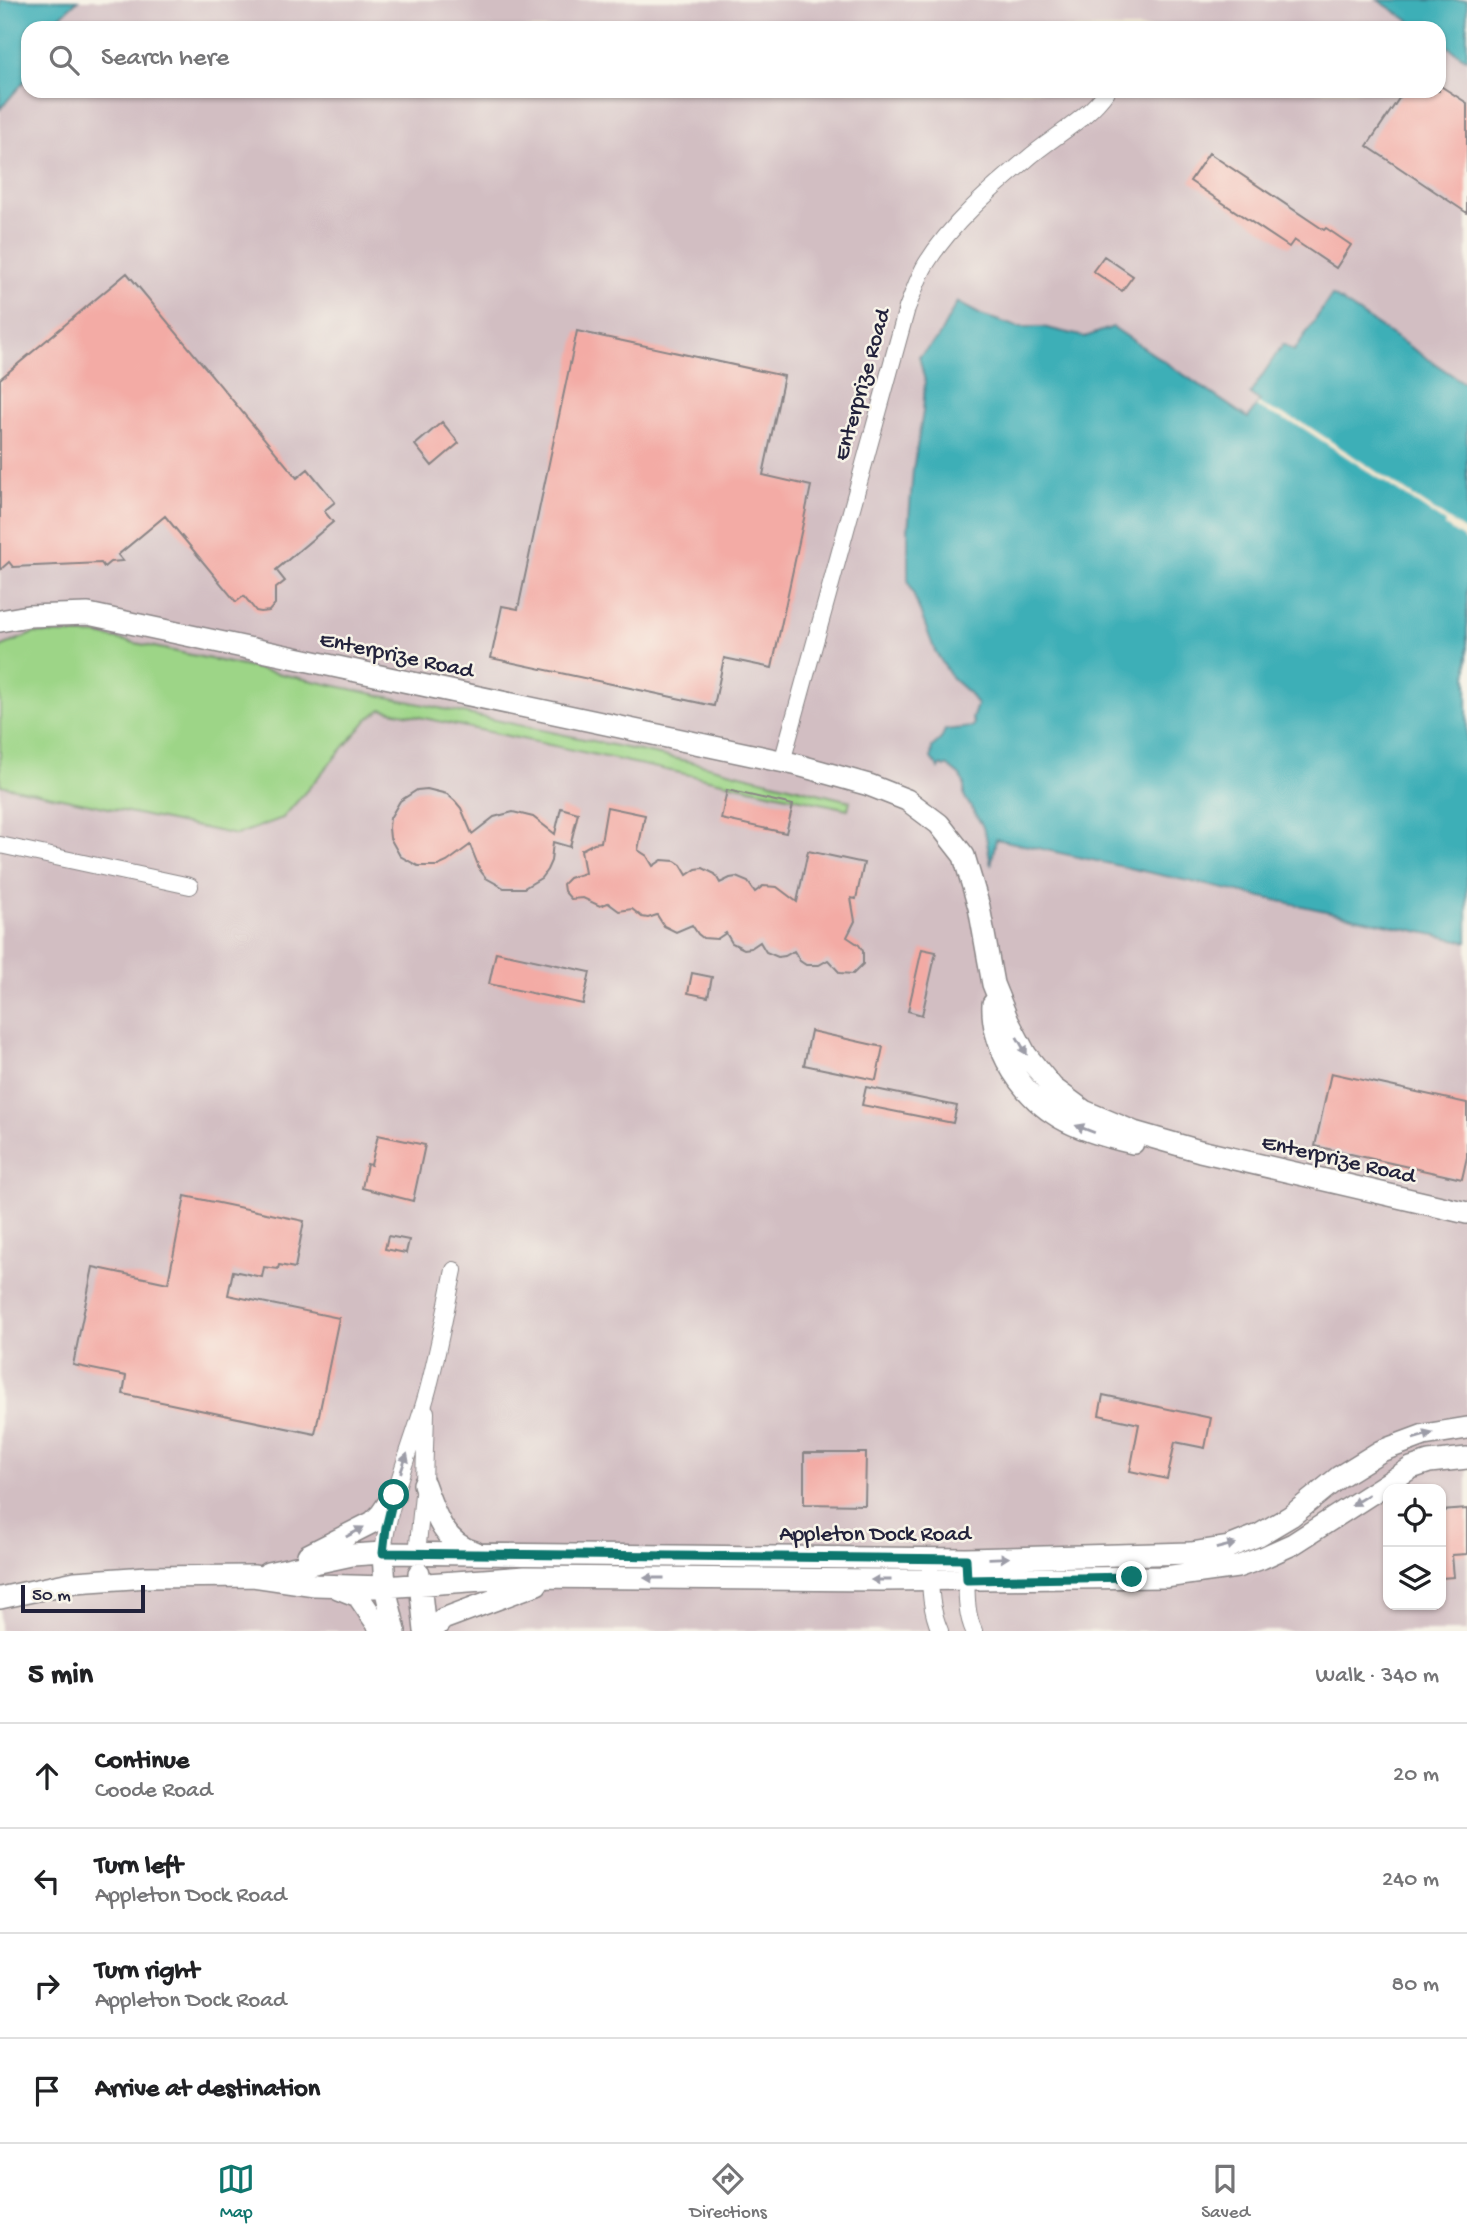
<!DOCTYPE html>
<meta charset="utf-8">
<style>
:root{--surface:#fff;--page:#f2f2f2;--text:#202124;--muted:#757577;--line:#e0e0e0;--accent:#0f766e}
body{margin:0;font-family:"Gochi Hand",sans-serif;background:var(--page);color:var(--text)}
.controls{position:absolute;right:21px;bottom:21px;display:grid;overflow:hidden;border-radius:14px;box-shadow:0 2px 5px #0004}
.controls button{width:63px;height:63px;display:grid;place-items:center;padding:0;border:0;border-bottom:2px solid var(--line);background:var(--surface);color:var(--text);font:35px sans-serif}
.scale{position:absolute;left:21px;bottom:18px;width:124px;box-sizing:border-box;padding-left:7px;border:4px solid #22223b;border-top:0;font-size:19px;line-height:24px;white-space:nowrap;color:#22223b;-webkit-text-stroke:5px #f7f3e8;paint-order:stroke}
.stop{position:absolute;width:21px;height:21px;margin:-16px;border:5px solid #0f766e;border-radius:50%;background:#fff}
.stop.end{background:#0f766e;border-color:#fff;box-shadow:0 2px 7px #0008}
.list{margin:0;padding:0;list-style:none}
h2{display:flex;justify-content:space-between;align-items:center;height:91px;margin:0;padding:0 28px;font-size:30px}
h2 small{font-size:23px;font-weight:400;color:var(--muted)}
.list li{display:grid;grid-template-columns:46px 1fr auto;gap:21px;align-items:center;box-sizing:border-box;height:105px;padding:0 28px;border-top:2px solid var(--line)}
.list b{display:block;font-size:26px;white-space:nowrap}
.list p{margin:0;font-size:23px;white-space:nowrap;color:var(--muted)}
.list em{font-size:23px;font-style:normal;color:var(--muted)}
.icon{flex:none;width:38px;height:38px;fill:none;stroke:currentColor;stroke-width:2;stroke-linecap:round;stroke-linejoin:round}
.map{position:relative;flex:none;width:1467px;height:1631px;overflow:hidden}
.search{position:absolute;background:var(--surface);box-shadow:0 2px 5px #0004;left:21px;right:21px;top:21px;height:77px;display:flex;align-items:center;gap:18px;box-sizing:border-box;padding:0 24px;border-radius:21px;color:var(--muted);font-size:26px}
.sheet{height:511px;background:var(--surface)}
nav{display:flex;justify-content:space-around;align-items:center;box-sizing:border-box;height:98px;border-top:2px solid var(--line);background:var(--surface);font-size:19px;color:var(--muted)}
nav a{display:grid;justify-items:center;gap:4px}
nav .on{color:var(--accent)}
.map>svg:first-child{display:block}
.industrial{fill:#d2bec2;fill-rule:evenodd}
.green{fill:#9dd587;stroke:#607c61;stroke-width:2}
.water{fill:#3eafb7;stroke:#306879;stroke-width:2}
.pier{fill:#f2e8d1}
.building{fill:#f3aba5}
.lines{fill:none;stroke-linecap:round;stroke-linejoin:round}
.street-casing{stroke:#8a8586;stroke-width:18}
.secondary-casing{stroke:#8a8586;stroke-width:24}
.street{stroke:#fff;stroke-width:16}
.secondary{stroke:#fff;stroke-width:21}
.oneway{fill:#9c9ca7}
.route{stroke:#0f766e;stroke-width:9}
.labels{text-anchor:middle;stroke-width:5;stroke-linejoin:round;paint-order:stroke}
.street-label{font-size:23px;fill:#22223b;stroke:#f7f3e8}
</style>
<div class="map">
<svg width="1467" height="1631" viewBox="0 0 1467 1631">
<rect width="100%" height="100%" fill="#f7f3e8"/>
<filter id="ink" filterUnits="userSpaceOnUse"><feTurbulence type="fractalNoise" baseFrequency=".0143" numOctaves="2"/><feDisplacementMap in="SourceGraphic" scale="14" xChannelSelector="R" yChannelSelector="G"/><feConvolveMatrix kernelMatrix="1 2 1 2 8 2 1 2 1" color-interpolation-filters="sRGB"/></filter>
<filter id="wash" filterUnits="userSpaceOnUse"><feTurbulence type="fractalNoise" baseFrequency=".00686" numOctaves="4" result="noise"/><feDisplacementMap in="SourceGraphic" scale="28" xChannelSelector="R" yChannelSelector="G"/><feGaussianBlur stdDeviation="1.57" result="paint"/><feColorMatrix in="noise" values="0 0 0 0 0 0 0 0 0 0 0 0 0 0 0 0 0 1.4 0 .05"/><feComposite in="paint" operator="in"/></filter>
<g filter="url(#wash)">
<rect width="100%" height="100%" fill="#f2e8d1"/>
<path class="industrial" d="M78,0H1378L1420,28H48Z
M1439,41L1467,59V385L1332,295L1294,351L1283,344L1250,394L1260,401L1248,418L1113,327L1086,337L1043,327H1018L981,315L957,302L938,338L934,344L923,352L918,360L925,381L923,412L913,470L907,561L908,580L935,651L952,678L970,694L977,705L972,727L945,730L941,739L934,744L931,750V758L940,766L947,765L960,776L964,783V796L975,811L986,836L990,862L995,839L1467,942V1631H0V109L28,77V91H1439ZM1388,1489H1441V1605H1388Z"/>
<path class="green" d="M34,633L98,635L696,763L850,801L848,809L382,709L368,719L283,818L236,835L0,785V647Z"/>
<path class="water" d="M0,0H78L48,28H28V77L0,109Z
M1378,0H1467V59L1439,41V28H1420Z
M1332,295L1467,385V942L996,839L991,865L986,836L982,825L964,796V783L960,776L947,765L945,767L941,765L939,769L931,758L932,747L941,739L945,730L972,727L974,723L972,719L977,705L970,694L952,678L935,651L908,580V531L913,470L923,412L925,381L919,357L938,338L957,302L981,315L1018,327H1043L1085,337L1113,327L1248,418L1260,401L1250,394L1283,344L1294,351Z"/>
<path class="pier" d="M1258,404L1305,424L1467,532V541L1445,526L1446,523L1303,428L1256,407Z"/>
<g id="blocks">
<path class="building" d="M1439,85L1467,103V213L1367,146L1404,91H1439Z
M1209,153L1324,230L1326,228L1351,245L1336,268L1294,240L1289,247L1190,181Z
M1104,256L1133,276L1122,291L1093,271Z
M127,273L297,478L308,469L335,502L324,511L333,522L276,570L285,581L275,589V604L269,611L261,612L256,611L244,596L236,602L165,516L118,555L123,561L110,562L104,567L101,563L13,567L9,562L0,570V379Z
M577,331L784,376L763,475L811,486L772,668L724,658L714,706L491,658L502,606L518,609Z
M442,422L459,443L432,466L415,445Z
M427,789L447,794L455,801L461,808L472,834L494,817L513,812L533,817L555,834L561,808L578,813L570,847L553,842L551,861L547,870L541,878L524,888H504L486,878L480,870L470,845L447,862L438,866H418L400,856L390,838L389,828L390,818L400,801L417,790Z
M727,790L793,805L786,833L721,819Z
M607,807L645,815L638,850L647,856L653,866L662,860L675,861L681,865L687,875L696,869L703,868L715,874L720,883L730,878L736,877L748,882L755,892L763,886L777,887L797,902L808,851L864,863L856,899L851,898L855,921L847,937L859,945L863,951V964L853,974L840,973L828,960L819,965H806L800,961L794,951L785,956L778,957L766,952L760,942L751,948L744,949L732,943L726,933L717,939L703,938L698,934L692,925L676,932L664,926L657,915L648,918L642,917L632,909L619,911L608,903L600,906L583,898L571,899L564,891L563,884L569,878L585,873L581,850L594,843L601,842Z
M922,949L936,952L922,1015L908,1011Z
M496,952L590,972L583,1004L489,984Z
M692,973L712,977L708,997L688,993Z
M811,1031L883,1047L876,1080L804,1065Z
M1331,1073L1467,1103V1157L1462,1179L1315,1146Z
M866,1087L957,1106L953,1123L862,1105Z
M378,1135L425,1145L413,1201L362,1188L367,1164L371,1165Z
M185,1196L304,1221L295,1268L279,1265L278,1269L264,1267L262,1277L233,1271L228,1295L339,1318L315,1434L123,1394L126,1376L73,1365L93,1267L168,1283Z
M388,1236L409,1240L406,1253L385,1249Z
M1103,1395L1211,1418L1205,1448L1175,1442L1167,1479L1130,1471L1139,1424L1099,1415Z
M804,1453H866L865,1505L804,1504Z
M1467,1509V1554L1452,1555L1454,1577L1441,1578V1511Z"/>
</g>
</g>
<g filter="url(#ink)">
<use href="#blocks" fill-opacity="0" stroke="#8a8586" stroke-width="2"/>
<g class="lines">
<defs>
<path id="street" d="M782,762L907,308C913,294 918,277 926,264C950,225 991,189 1026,160C1052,137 1087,120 1107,91
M0,845L190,886
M383,1553C389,1498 411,1449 426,1397C438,1355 445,1312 454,1270
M417,1554L424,1484L426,1412
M930,1568C930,1591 931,1610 940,1631
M966,1569C967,1590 965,1612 974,1631"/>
<path id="secondary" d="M0,621L28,616L88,614L794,764L869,785L907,800L939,824L964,856L979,907L993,984L1008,1021L1026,1055L1053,1088L1084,1111L1134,1132L1200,1151L1467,1213
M993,1004C992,1024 998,1043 1007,1061C1036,1115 1076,1130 1133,1143
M424,1484C434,1511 443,1544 475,1552
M383,1553L385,1587L395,1631
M308,1555L373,1522L381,1514L394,1495
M268,1573L352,1555L383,1553L966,1559L1191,1553L1229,1547L1259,1535L1291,1516L1339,1477L1381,1451L1424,1435L1467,1428
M419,1573L425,1631
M338,1588L358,1596L382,1631
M0,1598L75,1582L147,1577L253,1576L315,1585L385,1587L525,1577L882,1580L1165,1577L1237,1567L1262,1558L1293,1544L1411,1468L1429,1462L1467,1458
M432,1631L443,1619L537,1584"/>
</defs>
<use href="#street" class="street-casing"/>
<use href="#secondary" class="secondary-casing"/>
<use href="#street" class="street"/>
<use href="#secondary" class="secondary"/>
</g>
<defs><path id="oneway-solid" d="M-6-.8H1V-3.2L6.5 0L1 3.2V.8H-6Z" transform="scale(1.75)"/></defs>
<g class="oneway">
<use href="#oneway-solid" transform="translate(1022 1046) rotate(60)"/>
<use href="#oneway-solid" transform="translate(1085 1129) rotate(-159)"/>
<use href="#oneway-solid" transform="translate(1423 1436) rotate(-16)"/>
<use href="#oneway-solid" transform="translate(404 1463) rotate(-71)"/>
<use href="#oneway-solid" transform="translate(1360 1500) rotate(148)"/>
<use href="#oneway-solid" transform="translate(355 1532) rotate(-29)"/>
<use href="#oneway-solid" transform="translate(1226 1546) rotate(-14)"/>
<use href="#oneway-solid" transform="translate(999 1558) rotate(-2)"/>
<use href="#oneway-solid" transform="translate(654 1578) rotate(-180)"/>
<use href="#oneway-solid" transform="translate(881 1580) rotate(-180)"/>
</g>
</g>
<g class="lines" filter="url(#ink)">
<path class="route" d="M394,1495L386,1528L383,1553L966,1559L967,1580L1132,1577"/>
</g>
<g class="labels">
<g class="street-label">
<text transform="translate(860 384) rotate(-74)" y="8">Enterprize Road</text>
<text transform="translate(397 653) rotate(12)" y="8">Enterprize Road</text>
<text transform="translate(1339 1157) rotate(13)" y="8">Enterprize Road</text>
<text x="875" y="1540">Appleton Dock Road</text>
</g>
</g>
</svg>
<div class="controls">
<button><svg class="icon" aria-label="locate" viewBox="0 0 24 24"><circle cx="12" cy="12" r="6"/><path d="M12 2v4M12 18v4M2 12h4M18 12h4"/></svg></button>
<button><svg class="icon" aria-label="layers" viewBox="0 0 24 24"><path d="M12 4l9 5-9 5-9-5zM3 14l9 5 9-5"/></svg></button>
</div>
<div class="scale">50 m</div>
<div class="stop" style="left:394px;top:1495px"></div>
<div class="stop end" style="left:1132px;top:1577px"></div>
<div class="search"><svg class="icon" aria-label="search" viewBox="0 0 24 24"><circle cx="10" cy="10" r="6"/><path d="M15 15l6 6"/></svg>Search here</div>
</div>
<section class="sheet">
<h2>5 min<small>Walk · 340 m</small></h2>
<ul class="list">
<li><svg class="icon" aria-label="ahead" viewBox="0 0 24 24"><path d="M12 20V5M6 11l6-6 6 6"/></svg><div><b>Continue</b><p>Coode Road</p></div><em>20 m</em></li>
<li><svg class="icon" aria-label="left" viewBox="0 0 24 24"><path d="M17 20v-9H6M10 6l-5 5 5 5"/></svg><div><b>Turn left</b><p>Appleton Dock Road</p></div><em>240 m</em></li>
<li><svg class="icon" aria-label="right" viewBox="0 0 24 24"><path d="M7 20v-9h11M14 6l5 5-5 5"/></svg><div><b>Turn right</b><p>Appleton Dock Road</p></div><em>80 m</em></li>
<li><svg class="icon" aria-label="arrive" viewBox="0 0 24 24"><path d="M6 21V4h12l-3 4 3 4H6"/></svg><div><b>Arrive at destination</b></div></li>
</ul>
</section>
<nav>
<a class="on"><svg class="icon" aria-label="map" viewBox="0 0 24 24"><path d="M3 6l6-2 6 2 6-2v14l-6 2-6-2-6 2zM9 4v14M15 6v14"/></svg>Map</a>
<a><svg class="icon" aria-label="directions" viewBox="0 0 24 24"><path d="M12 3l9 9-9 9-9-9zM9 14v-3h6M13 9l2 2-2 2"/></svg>Directions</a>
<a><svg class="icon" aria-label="saved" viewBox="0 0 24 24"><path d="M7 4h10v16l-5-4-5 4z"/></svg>Saved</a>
</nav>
